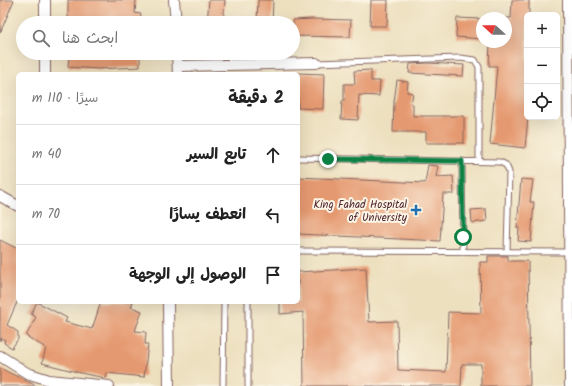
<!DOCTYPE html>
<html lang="ar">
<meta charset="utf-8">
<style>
:root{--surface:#fff;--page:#f6f6f6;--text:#222;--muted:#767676;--line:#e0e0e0}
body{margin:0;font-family:Kalam,"Playpen Sans Arabic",sans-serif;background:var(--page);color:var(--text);direction:rtl}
.controls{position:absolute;right:12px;top:12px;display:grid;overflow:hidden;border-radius:6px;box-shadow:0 4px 16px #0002}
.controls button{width:36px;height:36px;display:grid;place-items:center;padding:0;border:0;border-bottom:1px solid var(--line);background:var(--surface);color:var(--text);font:20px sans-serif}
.compass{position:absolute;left:476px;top:12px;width:36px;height:36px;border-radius:50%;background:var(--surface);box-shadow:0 4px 16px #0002;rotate:291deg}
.stop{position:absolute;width:12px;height:12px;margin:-9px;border:3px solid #0b8043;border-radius:50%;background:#fff}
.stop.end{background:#0b8043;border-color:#fff;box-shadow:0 1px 4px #0008}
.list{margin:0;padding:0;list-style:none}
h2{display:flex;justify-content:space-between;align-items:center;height:52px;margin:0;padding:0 16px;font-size:17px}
h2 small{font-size:13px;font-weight:400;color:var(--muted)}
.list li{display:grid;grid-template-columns:26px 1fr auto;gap:12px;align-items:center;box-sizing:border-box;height:60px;padding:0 16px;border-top:1px solid var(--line)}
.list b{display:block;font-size:15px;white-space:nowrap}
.list em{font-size:13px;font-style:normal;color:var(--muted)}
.icon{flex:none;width:22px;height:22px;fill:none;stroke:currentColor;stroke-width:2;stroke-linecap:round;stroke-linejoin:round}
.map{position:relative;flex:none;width:572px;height:386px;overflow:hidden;direction:ltr}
.search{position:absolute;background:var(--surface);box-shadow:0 4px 16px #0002;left:16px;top:16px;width:284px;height:44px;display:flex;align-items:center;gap:10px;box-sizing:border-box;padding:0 14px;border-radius:22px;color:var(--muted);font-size:15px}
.panel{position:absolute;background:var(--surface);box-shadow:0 4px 16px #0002;left:16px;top:72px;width:284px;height:232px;border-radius:6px;direction:rtl}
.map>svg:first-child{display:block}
.building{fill:#e59970}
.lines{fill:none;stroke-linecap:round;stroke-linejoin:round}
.service-casing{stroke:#83635f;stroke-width:7}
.minor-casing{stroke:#83635f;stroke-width:12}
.service{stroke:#fff;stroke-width:5}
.minor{stroke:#fff;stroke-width:10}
.route{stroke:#0b8043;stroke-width:5}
.poi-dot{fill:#1f6fb2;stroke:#fcf5e5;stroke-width:1.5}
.labels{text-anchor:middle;stroke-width:4;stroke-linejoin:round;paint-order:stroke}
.poi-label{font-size:11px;fill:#4a1f2b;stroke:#fcf5e5;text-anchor:end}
</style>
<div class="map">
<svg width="572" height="386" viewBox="0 0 572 386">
<rect width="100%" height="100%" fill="#fcf5e5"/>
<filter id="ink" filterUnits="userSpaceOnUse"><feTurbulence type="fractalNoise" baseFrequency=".025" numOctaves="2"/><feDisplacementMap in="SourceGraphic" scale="8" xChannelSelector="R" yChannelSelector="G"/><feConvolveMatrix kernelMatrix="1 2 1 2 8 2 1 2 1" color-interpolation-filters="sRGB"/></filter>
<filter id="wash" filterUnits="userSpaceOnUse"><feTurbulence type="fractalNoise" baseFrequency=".012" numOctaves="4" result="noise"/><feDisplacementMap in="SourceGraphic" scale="16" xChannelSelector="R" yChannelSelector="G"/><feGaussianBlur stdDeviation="0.9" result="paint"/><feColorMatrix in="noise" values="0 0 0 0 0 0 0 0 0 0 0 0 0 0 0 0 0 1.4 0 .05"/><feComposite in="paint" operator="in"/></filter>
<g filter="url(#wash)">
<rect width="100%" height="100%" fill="#ede0bf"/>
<g id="blocks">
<path class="building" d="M0,0H14L0,33Z
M68,0H136L135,13L141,14L140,23H68Z
M209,0H225L223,23H207Z
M258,0H273L272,23H257Z
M371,0H388L387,26H370Z
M512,0H529V15H527L528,117L525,148L490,144L497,66H489L490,42H506V18H511Z
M457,18L482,19V39L456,37Z
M313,19L351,20L350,37L293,36V20Z
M69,53H140V67L98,69L68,67Z
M428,63L464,65L463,76L409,73L410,64Z
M371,70V81H380L379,96L359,95L358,120L341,119L342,101H344V84H355L354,71Z
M298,73L324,74L323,109L298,108Z
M397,80L408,82L407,92L413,93L411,104H413V116H464V143H426V132H393L394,102Z
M428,165L438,166L436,177L453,176L454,194H443L440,241L298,234V177L425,183Z
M521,179L533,180L530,202H534L531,242L518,241L519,228H517Z
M486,209L487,221L472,223L471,210Z
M0,240L18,249V300L7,325L18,332V339L12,348L4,343L5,340L1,338L0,341Z
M488,256H508V261H528L530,386H481V364H462L461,386H304L303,312L280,314V302H298V272L366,268L369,322L397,321L398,370L446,372L448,312L481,313L480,262H488Z
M37,302L67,318L65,322L92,329L101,302H133L131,307L142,311L135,331L146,332L145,344H148L144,377L107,373L106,378L85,374L42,363L46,348L26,336L36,317L31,314Z
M0,368L16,376L37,386H0Z"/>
</g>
</g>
<g filter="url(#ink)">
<use href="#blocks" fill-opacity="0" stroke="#83635f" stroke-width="1"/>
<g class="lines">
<defs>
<path id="service" d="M316,63L460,58L475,60L479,67V161
M298,158L500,162L506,165L509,172L507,252
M462,161L463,252
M298,251L569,252
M248,302V386
M223,386L224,302"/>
<path id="minor" d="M45,0V23
M174,0L176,23
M568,0L570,386
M45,53V74
M177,53L178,74
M178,66L316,63
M0,196L18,206
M168,302L169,386
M0,356L27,373L49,380L109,386"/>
</defs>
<use href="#service" class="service-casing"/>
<use href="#minor" class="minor-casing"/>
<use href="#service" class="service"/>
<use href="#minor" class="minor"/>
</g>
</g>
<g class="lines" filter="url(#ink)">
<path class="route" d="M328,159L462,161L463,237"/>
</g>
<path class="poi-dot" d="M414 204h4v4h4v4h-4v4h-4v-4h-4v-4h4z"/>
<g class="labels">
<g class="poi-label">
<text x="407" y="208">King Fahad Hospital<tspan x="407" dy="13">of University</tspan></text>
</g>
</g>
</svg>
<div class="controls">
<button>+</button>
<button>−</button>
<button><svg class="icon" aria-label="locate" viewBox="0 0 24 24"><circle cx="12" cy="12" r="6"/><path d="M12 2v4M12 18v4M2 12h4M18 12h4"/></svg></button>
</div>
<svg class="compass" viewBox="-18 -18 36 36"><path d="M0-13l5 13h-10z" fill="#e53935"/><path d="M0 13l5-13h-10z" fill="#767676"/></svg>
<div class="stop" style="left:463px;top:237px"></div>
<div class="stop end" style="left:328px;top:159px"></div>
<div class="search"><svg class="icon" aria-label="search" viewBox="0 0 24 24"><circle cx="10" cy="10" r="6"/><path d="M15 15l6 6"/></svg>ابحث هنا</div>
<section class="panel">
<h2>2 دقيقة<small>سيرًا · 110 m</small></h2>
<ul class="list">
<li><svg class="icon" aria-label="ahead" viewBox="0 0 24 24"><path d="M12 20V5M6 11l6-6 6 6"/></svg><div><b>تابع السير</b></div><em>40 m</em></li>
<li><svg class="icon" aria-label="left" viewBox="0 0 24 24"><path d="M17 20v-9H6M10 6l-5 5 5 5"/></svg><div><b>انعطف يسارًا</b></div><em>70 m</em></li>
<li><svg class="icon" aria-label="arrive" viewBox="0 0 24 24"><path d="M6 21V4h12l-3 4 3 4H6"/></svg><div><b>الوصول إلى الوجهة</b></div></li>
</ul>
</section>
</div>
